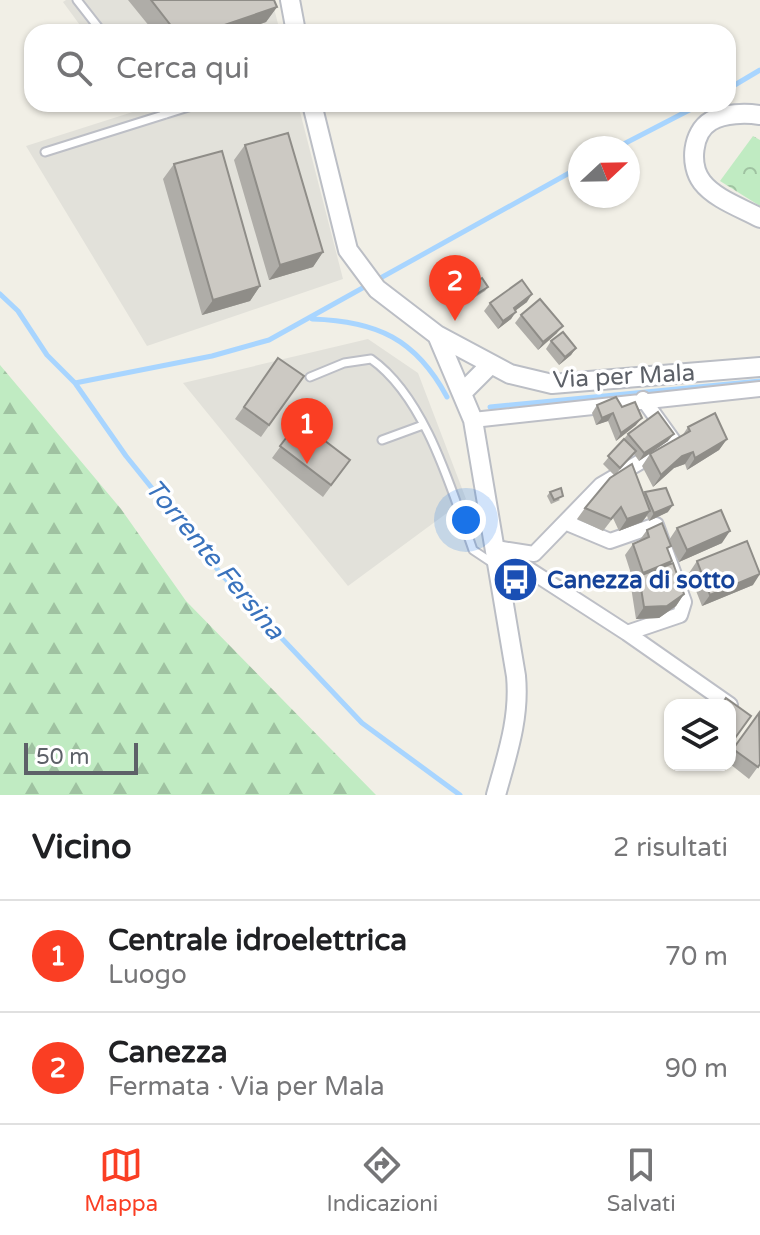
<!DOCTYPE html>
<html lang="it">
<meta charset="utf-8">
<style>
:root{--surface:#fff;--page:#f2f2f2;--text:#202124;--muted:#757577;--line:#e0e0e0;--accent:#fa3e23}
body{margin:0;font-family:"Varela Round",sans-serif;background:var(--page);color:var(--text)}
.controls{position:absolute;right:24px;bottom:24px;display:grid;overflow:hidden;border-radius:16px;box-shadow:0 2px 6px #0004}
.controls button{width:72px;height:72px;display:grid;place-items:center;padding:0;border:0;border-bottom:2px solid var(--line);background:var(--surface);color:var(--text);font:40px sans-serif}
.compass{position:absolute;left:568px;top:136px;width:72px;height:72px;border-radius:50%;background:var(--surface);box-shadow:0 2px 6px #0004;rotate:68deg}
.scale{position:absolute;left:24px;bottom:20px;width:114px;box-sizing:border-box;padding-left:8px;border:4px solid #5d6168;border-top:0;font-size:22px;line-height:28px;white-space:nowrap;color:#5d6168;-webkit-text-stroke:6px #fff;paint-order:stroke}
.you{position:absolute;left:466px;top:520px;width:28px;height:28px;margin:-20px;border:6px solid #fff;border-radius:50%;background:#1a73e8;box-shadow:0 0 0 12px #1a73e833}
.badge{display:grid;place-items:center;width:52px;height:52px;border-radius:50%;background:var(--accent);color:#fff;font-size:26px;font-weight:700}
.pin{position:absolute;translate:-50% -66px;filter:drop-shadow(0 2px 4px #0008)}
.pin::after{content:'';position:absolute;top:42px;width:28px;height:24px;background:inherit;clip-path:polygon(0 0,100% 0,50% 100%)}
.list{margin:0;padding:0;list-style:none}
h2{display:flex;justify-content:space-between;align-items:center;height:104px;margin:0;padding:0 32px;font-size:34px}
h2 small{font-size:26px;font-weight:400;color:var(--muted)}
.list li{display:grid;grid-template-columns:52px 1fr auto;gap:24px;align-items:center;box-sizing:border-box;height:112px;padding:0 32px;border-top:2px solid var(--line)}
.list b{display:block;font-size:30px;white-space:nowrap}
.list p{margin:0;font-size:26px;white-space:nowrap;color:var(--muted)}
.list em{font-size:26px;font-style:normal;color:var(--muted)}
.icon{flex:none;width:44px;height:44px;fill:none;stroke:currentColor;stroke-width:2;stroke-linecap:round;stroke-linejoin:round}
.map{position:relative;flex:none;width:760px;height:795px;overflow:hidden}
.search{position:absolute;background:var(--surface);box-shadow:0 2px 6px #0004;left:24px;right:24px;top:24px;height:88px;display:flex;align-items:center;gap:20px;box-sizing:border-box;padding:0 28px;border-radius:24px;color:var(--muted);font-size:30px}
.sheet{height:328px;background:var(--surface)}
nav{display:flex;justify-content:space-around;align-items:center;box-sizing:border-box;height:112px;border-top:2px solid var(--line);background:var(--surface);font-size:22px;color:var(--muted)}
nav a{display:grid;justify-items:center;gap:4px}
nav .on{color:var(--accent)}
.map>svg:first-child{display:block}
.industrial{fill:#e2e1da}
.forest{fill:url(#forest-firs)}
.park{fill:url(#park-crowns)}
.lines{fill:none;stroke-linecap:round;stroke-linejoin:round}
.stream{stroke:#a8d5ff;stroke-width:5}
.service-casing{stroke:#bdbfc6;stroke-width:11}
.minor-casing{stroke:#bdbfc6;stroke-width:18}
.secondary-casing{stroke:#bbbec5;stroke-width:22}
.service{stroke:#fff;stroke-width:7}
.minor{stroke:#fff;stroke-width:14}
.secondary{stroke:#fff;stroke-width:18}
.wall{fill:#afada8}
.shaded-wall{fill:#8f8d88}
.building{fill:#ccc9c3;stroke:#8f8d88;stroke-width:2}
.labels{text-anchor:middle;stroke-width:7;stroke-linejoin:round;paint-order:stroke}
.street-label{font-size:24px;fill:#5d6168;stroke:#fff}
.transit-label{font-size:24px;font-weight:bold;fill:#164399;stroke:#fff;text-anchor:start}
.water-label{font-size:26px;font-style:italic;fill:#3a73bd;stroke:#fff}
</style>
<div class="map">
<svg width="760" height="795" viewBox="0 0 760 795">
<defs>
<pattern id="forest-firs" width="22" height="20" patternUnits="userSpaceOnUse" patternTransform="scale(2)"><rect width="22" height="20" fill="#c0ebc2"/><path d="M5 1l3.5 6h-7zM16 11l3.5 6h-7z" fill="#9fc2a1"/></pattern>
<pattern id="park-crowns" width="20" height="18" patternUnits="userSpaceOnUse" patternTransform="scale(2)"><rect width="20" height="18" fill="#c0ebc2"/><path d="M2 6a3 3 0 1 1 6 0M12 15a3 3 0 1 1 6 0" fill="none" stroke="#9fc2a1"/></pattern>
</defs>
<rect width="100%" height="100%" fill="#f1efe6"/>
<path class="industrial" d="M66,0H272L280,32H85L63,2Z
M139,104H298L343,279L147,346L26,146L142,109Z
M368,339L418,373L466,499L348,586L183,383Z"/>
<path class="forest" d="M0,365L121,509L186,601L376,795H0Z"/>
<path class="park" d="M753,136L760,140V206L720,181Z"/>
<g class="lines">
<path class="stream" d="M728,89L760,70
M616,148L701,104
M0,294L18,311L47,355L75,383L126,456L222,575L362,723L460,795
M312,319C377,321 416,339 447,397
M75,383L212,356L269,340L580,167
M490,407L760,381"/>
<defs>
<path id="service" d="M77,0L102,32
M158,104L166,114
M45,152L198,104
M310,377L344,363L371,359C425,397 451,488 473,550L494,564
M382,440L423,425"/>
<path id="minor" d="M473,420L760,389
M567,523L610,541L656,525L684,602L680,615L627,633
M494,547L627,633L730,705
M502,549L534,554L601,485L674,442L643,399"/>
<path id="secondary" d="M290,0L296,32
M312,104L348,250L377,289L437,335L510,374L552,384L760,367
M760,115C746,113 724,113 711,121C692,132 689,165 702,182C715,199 742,208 760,218
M437,335L473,420L516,676C520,718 507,755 496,795
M464,391L491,364"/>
</defs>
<use href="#service" class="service-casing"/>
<use href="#minor" class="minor-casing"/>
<use href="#secondary" class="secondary-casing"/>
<use href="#service" class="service"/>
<use href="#minor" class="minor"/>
<use href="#secondary" class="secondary"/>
</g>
<path class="wall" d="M128,0H274L277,7L266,22L237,32H154Z
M245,145L323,252L313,267L269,280L234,160Z
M174,164L260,286L250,301L202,315L163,179Z
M469,286L488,287L485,291L472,299L466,290Z
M527,302L515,311L511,319L498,329L484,311L490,303Z
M521,315L557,333L538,350L515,323Z
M551,341L576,348L571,355L559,365L546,349Z
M278,358L304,376L261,437L235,419Z
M597,405L622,407L636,425L616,441L608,421L596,425L592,413Z
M299,421L350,460L323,497L272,458Z
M688,427L727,439L719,450L687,470L685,464L674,468L653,487L642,466L650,454L682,436Z
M628,434L668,441L639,461L634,454L615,475L644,494L645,492L668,512L649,521L647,516L642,522L619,531L613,518L603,531L577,519L585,508L614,475L603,464Z
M550,492L560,500L551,504L547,496Z
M677,528L722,543L679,562L669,540Z
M647,530L668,551L672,561L669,564L684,594L676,606L659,618L636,619L631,587L634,583L625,555L633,544L639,541Z
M697,561L753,585L702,606L689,573Z
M759,713L760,764L749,779L730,764V753Z"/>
<path class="shaded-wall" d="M277,7L266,22L237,32H204Z
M323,252L313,267L269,280L280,265Z
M260,286L250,301L202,315L213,300Z
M532,294L527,302L508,316L514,308Z
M516,312L511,319L498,329L503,321Z
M563,326L557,333L538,350L543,342Z
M576,348L571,355L559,365L565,357Z
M613,413L608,421L596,425L602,418Z
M642,418L636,425L616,441L621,433Z
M674,434L668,441L639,461L644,453Z
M727,439L719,450L687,470L695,458Z
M693,452L685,464L674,468L653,487L661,475L682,456Z
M673,505L668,512L649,521L654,513Z
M650,511L642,522L619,531L627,519Z
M730,531L722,543L679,562L687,550Z
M672,561L664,572L640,577L643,573Z
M760,574L753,585L702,606L710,595Z
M684,594L676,606L659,618L636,619L644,607Z"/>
<path class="building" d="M151,0H274L277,7L204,32H176Z
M288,133L323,252L280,265L245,145Z
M222,151L260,286L213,300L174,164Z
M482,278L488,287L475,295L469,286Z
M522,280L532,294L514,308L516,312L503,321L490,303Z
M540,299L563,326L543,342L521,315Z
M563,332L576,348L565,357L551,341Z
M278,358L304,376L269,425L244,407Z
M616,397L622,407L635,402L642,418L621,433L613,413L602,418L597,405Z
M658,412L674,434L644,453L628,434Z
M715,413L727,439L695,458L693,452L682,456L661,475L650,454L690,431L688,427Z
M299,421L350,460L331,485L280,446Z
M624,439L636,451L620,468L608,456Z
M632,464L650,511L627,519L621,507L611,519L585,508L610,478Z
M561,488L563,496L554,500L550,492Z
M666,488L673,505L654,513L645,492Z
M721,510L730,531L687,550L677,528Z
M662,523L671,546L667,548L672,561L643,573L633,544L649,537L647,530Z
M747,541L760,574L710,595L697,561Z
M673,563L684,594L667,606L644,607L639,576Z
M726,698L751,716L730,745V705H721Z
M759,713L760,764L758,767L733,749Z"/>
<defs>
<symbol id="bus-disc" viewBox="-11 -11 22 22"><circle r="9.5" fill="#1a4fb4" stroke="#fff"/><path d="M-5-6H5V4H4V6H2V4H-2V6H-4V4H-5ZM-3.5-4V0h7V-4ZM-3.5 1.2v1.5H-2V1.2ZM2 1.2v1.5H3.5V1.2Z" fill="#fff"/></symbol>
</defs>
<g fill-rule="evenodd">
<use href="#bus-disc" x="490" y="554" width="51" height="51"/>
</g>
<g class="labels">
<g class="street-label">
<text transform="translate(624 376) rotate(-3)" y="8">Via per Mala</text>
</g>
<g class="transit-label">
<text x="547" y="588">Canezza di sotto</text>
</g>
<g class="water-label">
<text transform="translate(215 559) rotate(50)" y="9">Torrente Fersina</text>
</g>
</g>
</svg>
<div class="controls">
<button><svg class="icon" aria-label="layers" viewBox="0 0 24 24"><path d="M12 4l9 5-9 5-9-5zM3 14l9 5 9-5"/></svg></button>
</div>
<svg class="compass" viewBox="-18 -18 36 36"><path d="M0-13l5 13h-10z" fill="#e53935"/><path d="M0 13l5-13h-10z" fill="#757577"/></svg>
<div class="scale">50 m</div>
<div class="you"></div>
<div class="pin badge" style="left:307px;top:464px">1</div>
<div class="pin badge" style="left:455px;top:321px">2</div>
<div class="search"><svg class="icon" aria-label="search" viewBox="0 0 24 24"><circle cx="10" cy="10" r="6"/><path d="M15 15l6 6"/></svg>Cerca qui</div>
</div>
<section class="sheet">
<h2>Vicino<small>2 risultati</small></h2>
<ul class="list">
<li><span class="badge">1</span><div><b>Centrale idroelettrica</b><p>Luogo</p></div><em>70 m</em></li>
<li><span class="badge">2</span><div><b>Canezza</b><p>Fermata · Via per Mala</p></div><em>90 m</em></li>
</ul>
</section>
<nav>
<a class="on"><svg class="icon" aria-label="map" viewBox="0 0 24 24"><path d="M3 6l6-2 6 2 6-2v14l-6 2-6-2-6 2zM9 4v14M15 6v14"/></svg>Mappa</a>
<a><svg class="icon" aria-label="directions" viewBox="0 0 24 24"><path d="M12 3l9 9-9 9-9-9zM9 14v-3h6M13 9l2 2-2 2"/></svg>Indicazioni</a>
<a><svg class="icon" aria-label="saved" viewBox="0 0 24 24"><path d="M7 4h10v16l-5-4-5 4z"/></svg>Salvati</a>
</nav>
